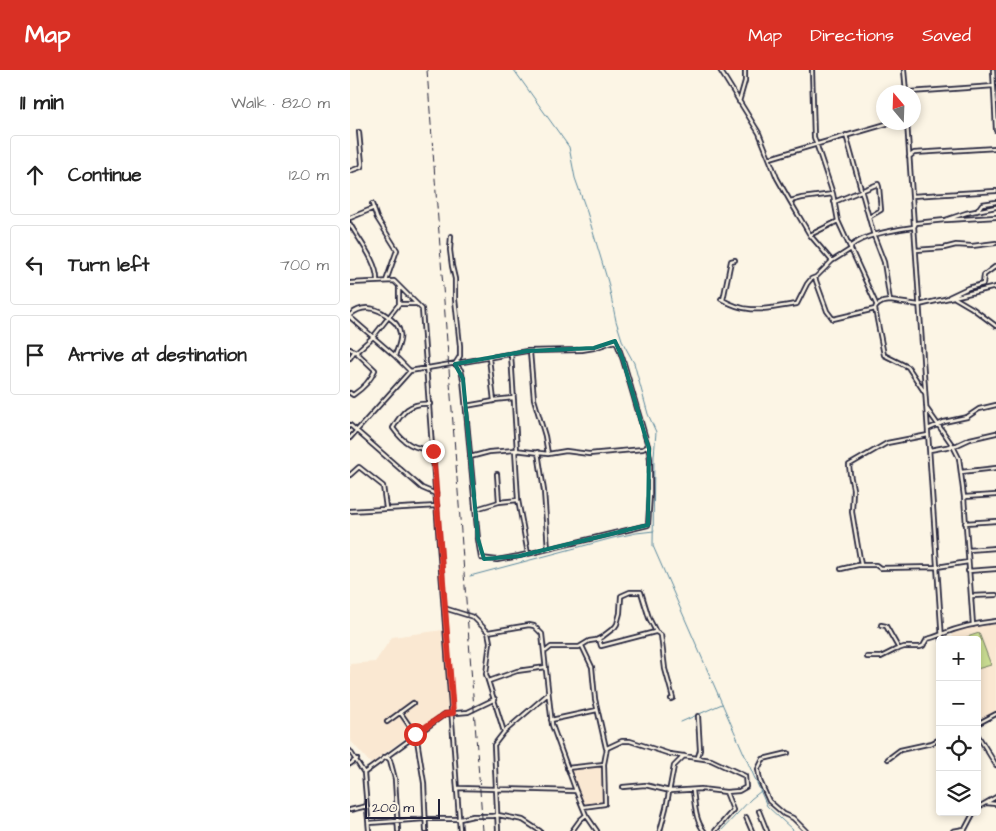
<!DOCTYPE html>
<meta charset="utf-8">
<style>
:root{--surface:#fff;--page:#f6f6f6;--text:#222;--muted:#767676;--line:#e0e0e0;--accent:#d93025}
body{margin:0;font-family:"Architects Daughter",sans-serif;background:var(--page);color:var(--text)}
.controls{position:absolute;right:15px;bottom:15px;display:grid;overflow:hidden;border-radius:5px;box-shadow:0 2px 8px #0003}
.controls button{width:45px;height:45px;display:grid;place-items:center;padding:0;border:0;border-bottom:1px solid var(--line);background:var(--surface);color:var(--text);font:25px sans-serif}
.compass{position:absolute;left:526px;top:15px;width:45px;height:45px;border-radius:50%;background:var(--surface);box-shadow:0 2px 8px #0003;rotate:341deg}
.scale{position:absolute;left:15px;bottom:12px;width:75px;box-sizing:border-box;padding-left:5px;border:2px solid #22223b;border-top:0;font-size:14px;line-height:18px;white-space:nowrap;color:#22223b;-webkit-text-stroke:4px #fcf5e5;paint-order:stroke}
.stop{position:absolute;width:15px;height:15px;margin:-11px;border:4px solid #d93025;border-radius:50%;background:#fff}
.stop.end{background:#d93025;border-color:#fff;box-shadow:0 1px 5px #0008}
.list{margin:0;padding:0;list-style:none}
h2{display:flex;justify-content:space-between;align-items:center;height:65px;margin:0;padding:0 20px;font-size:21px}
h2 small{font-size:16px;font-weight:400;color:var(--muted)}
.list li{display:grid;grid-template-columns:32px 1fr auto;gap:15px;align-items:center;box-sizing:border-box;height:80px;margin:0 10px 10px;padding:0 10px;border:1px solid var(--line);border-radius:5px}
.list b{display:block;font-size:19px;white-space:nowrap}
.list em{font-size:16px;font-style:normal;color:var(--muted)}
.icon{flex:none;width:28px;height:28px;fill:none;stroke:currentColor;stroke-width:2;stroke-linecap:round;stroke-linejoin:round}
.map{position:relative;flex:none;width:646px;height:761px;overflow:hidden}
header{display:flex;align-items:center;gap:30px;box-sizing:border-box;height:70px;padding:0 25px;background:var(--accent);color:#fff}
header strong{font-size:24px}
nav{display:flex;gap:28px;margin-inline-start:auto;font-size:18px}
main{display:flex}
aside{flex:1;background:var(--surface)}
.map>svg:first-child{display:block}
.built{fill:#fae8d2}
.green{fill:#cadd92;stroke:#768066}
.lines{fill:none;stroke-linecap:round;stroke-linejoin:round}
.stream{stroke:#5b899e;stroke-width:1}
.minor-casing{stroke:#22223b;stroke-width:6}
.minor{stroke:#fcf5e5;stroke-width:2.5}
.rail{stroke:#22223b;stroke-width:1;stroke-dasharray:8 4;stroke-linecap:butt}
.route{stroke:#d93025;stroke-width:6}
.marked{fill:none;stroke:#0f766e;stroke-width:4;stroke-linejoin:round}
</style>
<header>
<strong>Map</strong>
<nav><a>Map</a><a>Directions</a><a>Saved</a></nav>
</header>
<main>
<aside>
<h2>11 min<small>Walk · 820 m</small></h2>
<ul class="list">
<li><svg class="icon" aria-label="ahead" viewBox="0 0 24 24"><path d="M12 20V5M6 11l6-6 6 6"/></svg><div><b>Continue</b></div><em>120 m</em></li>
<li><svg class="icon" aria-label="left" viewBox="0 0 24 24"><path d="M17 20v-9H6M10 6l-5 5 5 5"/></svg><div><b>Turn left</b></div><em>700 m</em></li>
<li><svg class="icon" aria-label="arrive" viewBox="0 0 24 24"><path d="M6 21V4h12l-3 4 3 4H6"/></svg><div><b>Arrive at destination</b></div></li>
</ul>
</aside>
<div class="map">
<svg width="646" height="761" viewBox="0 0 646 761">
<rect width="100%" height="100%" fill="#fcf5e5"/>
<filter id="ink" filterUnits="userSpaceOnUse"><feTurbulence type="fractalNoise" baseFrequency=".02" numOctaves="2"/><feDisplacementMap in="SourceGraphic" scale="10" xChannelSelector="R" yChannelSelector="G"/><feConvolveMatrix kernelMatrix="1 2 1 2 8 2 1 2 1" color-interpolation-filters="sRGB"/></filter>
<g filter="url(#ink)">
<path class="built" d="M646,554V646L634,652L627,640V570H603L602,562L627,555Z
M93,560L100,638L44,676L21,694L0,670V594L25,592L42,567Z
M252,696L254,733L233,736L219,699Z"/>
<path class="green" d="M629,563L641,595L627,599V570H608Z"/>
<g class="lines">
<path class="stream" d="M164,0L219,77L225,108L237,142L258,212L266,251L273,273L284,293L298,344L306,362L304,386L303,476L417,736L444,761
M120,506L263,468L286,463L304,461
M331,652L372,634
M371,761L401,729L411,721"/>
<defs>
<path id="minor" d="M370,0L409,63L427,108L440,131L460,165L482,191
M462,0L464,67L483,124L488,151L527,236
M554,0L556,22
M643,0L646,60
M560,22L644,16
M389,32L395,11V0
M557,52L592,570
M496,65L524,166L534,192L540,231
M559,87L564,83L646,78
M420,88L543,52
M0,101L11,97L12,94L9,62
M562,126L646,121
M440,131L452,128L483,124
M484,132L528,114L529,117L531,140L519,147
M22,134L27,148L47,180L36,211
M627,141L632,134L646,132
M0,148L24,138
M597,150L646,147
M0,154C9,170 28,193 27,211
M460,165L488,151
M101,166L100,180L102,196L105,209V229L110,276V286L105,294L111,300L113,309L128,469L131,488L147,490L169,486L298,455L300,424V389L298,376
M566,180L594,178L606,175L622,176L646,173
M465,208L477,241L483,249L525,239L526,236L533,232L540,231L569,235L646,217
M0,213L44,211L72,239L110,761
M599,227L618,218L633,214L634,205L646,196
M605,228L622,238L646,256
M371,229C400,246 416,238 447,234L457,214L461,209L466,207L482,191L501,179V176C515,164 545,160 564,157L566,153L595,150L616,143L646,137
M373,230L381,191L385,190
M49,234H67
M525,239L534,285L558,297L575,323
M0,245C14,233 29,238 42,250C46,253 49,257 50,263C52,270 47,279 45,286
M0,247L45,286L60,301
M0,279L6,282L25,300C21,310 12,319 3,325L0,323
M6,282L23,267L49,234V217
M180,282L184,329L195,366L198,384
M161,284L167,381
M0,288L4,282
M144,330L163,328
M80,334C60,332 52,342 43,358C54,374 64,378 83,381
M116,336L144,331L139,288
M577,339L603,376L609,388L614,427L623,555
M0,355L72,418L86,424
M578,359L594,352L617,347L629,339L646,335
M0,368L60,301L177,281L232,280L244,278L265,271L267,273L273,290L298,376L293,379L239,384L216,381L198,384L165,380L139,382L120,387
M165,380L168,430L178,484
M580,380L607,375L620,369L646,363
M188,382L194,421L198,479
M611,402L646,398
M147,404L149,432
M0,405L9,397L33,416L36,438
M614,427L646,425
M126,439L149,432L168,430
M0,441L87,436
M615,453L646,451
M618,480L646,478
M511,495L502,442L503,419L500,404L499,395L537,373L578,365
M491,499L508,495H526L530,498L587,497L618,492
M618,501L646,499
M621,526L646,525
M94,538L123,547L138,562L140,572L136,604L154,662
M531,555L536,556L549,579
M138,562L179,555L184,556L192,564L202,655L226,721L236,745L247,761
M249,569L251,576L305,562
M232,576L242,597L245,629L256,678
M196,581L201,577H229L239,571L246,570L252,567L265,557L267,554L270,543L271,526L280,522H291L299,548L306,562L311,565L315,599L323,628L321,629
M517,587H531L545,580L554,577H570L573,576L577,569C583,568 587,566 592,564C609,557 628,553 646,551
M139,611L167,601L196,597
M50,642L65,664L67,670L74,713L76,761
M201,650L247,640
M37,652L63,633
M627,654L646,644
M627,664L646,695
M0,681L14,703L19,761
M438,683L413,689L408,699L410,711L419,731L434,744L443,748L456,761
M34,687L38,688L40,690L45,709L48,761
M348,687L350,680L348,646
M538,689L550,680L582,673L590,669
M0,694L7,689
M217,698L254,694L257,678L272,671H280L320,684L361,690L395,706L396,717L389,721L376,722L351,719L320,721L295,715L273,717
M14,703L95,644L118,642L145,629
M108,718L226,721
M343,721C345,734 345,750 354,761
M636,733L646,734
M233,737L255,734L254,694
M627,738L646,727
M0,740L17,736
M409,741L417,761
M396,747L402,761
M19,753L75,749H110L123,746H143L148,745L173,750L190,761
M148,761L144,675L154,662L198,624
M222,761L230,750L236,745
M310,761L316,738L324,696L334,686
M365,761L383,740L376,722
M603,761L614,759
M614,761L624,742"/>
</defs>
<use href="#minor" class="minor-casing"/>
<use href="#minor" class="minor"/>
<path class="rail" d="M77,0L133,761"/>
</g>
</g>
<g class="lines" filter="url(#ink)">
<path class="route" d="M65,664L95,644L103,643L83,381"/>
</g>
<path class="marked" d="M265,271L273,290L299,379L298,455L169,486L134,489L128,469L113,309L105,294L177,281L244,278Z"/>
</svg>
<div class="controls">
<button>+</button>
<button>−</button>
<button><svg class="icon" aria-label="locate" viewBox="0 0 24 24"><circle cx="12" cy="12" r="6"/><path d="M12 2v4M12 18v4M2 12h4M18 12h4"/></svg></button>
<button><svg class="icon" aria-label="layers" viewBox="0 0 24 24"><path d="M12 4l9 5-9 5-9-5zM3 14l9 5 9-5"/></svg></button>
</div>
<svg class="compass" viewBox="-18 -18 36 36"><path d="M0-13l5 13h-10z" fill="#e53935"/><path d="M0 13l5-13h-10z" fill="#767676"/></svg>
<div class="scale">200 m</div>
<div class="stop" style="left:65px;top:664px"></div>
<div class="stop end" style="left:83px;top:381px"></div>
</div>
</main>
